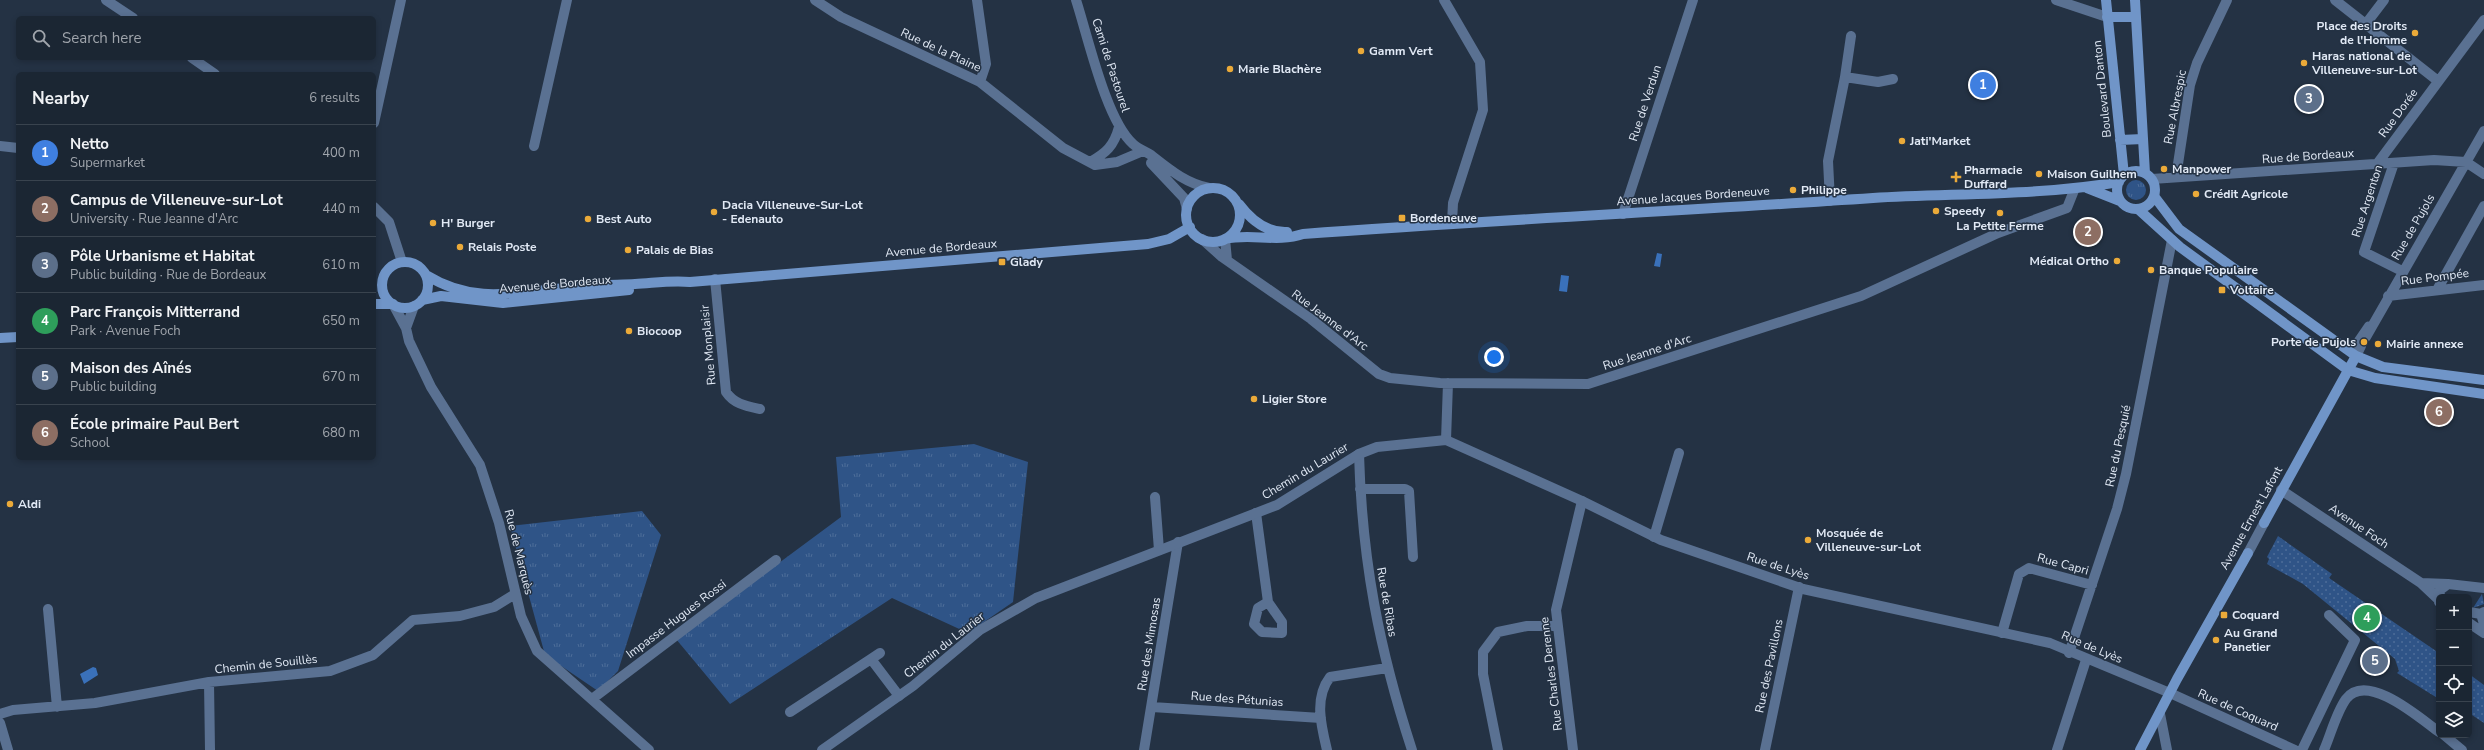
<!DOCTYPE html>
<meta charset="utf-8">
<style>
:root{--surface:#1b2633;--page:#242e3b;--text:#f1f3f6;--muted:#a0a5ac;--line:#39434e;--accent:#ebaa39}
body{margin:0;font-family:"Nunito Sans",sans-serif;background:var(--page);color:var(--text)}
.controls{position:absolute;right:12px;bottom:12px;display:grid;overflow:hidden;border-radius:6px;box-shadow:0 2px 6px #0003}
.controls button{width:36px;height:36px;display:grid;place-items:center;padding:0;border:0;border-bottom:1px solid var(--line);background:var(--surface);color:var(--text);font:20px sans-serif}
.you{position:absolute;left:1494px;top:357px;width:14px;height:14px;margin:-10px;border:3px solid #fff;border-radius:50%;background:#1a73e8;box-shadow:0 0 0 6px #1a73e833}
.badge{display:grid;place-items:center;width:26px;height:26px;border-radius:50%;background:var(--accent);color:#fff;font-size:13px;font-weight:700}
.pin{position:absolute;translate:-50% -50%;border:2px solid #fff;box-shadow:0 1px 4px #0006}
.list{margin:0;padding:0;list-style:none}
h2{display:flex;justify-content:space-between;align-items:center;height:52px;margin:0;padding:0 16px;font-size:17px}
h2 small{font-size:13px;font-weight:400;color:var(--muted)}
.list li{display:grid;grid-template-columns:26px 1fr auto;gap:12px;align-items:center;box-sizing:border-box;height:56px;padding:0 16px;border-top:1px solid var(--line)}
.list b{display:block;font-size:15px;white-space:nowrap}
.list p{margin:0;font-size:13px;white-space:nowrap;color:var(--muted)}
.list em{font-size:13px;font-style:normal;color:var(--muted)}
.icon{flex:none;width:22px;height:22px;fill:none;stroke:currentColor;stroke-width:2;stroke-linecap:round;stroke-linejoin:round}
.map{position:relative;flex:none;width:2484px;height:750px;overflow:hidden}
.search{position:absolute;background:var(--surface);box-shadow:0 2px 6px #0003;left:16px;top:16px;width:360px;height:44px;display:flex;align-items:center;gap:10px;box-sizing:border-box;padding:0 14px;border-radius:6px;color:var(--muted);font-size:15px}
.panel{position:absolute;background:var(--surface);box-shadow:0 2px 6px #0003;left:16px;top:72px;width:360px;height:388px;border-radius:6px}
.map>svg:first-child{display:block}
.grass{fill:url(#grass-tufts)}
.park{fill:url(#park-dots)}
.water{fill:#3a71ba}
.lines{fill:none;stroke-linecap:round;stroke-linejoin:round}
.pedestrian{stroke:#5a7192;stroke-width:7}
.minor{stroke:#5a7192;stroke-width:10}
.tertiary{stroke:#5a7192;stroke-width:10}
.secondary{stroke:#7095c8;stroke-width:10}
.poi-dot{fill:#ebaa39;stroke:#243244;stroke-width:1.5}
.labels{text-anchor:middle;stroke-width:3;stroke-linejoin:round;paint-order:stroke}
.poi-label{font-size:12px;font-weight:bold;fill:#e1e9f5;stroke:#243244;text-anchor:start}
.street-label{font-size:12px;fill:#e1e9f5;stroke:#243244}
</style>
<div class="map">
<svg width="2484" height="750" viewBox="0 0 2484 750">
<defs>
<pattern id="grass-tufts" width="24" height="20" patternUnits="userSpaceOnUse"><rect width="24" height="20" fill="#2f5487"/><path d="M3 7l-1-3M5 7V3M7 7l1-3M15 17l-1-3M17 17v-4M19 17l1-3" fill="none" stroke="#4d6d99"/></pattern>
<pattern id="park-dots" width="8" height="8" patternUnits="userSpaceOnUse"><rect width="8" height="8" fill="#2f5487"/><path d="M2 2h.1M6 6h.1" fill="none" stroke="#4d6d99" stroke-width="1.8" stroke-linecap="round"/></pattern>
</defs>
<rect width="100%" height="100%" fill="#243244"/>
<path class="grass" d="M2126 190a10 10 0 1 1 20 0a10 10 0 1 1-20 0Z
M974,444L1028,462L1013,602L968,633L892,598L730,704L676,639L841,517L836,457Z
M642,511L661,535L618,671L598,691L545,655L510,526Z"/>
<path class="park" d="M2278,536L2332,574L2329,578L2439,653V699L2397,673L2399,671L2395,659L2303,584L2267,564L2269,559L2267,557Z
M2482,594L2484,604L2473,608Z
M2469,674L2484,685V723L2469,713Z"/>
<path class="water" d="M1657,253L1662,254L1660,267L1654,266Z
M1561,275L1569,276L1567,292L1559,291Z
M93,667L96,668L98,675L84,684L80,674Z"/>
<g class="lines">
<path class="pedestrian" d="M2360,348L2355,344L2368,325L2370,326"/>
<path class="minor" d="M815,0L841,17L980,82L1063,148L1095,165L1117,162L1143,151
M977,0L986,64L980,82
M1076,0C1088,37 1106,120 1133,144C1138,149 1145,151 1151,155C1169,169 1185,183 1209,188
M1444,0L1480,62L1483,110L1453,203L1452,223
M2056,0L2107,17
M2335,0L2438,81
M2365,25L2384,0
M1845,77L1851,36
M374,123L401,0
M0,146L18,148
M534,146L567,0
M1090,162C1106,153 1114,146 1119,127
M1151,163L1184,198L1187,209
M2394,163L2364,252L2402,271
M2377,164L2484,20
M2176,177L2190,85L2197,63L2227,0
M2152,179L2434,160L2466,162L2484,174
M1830,201L1828,161L1845,77L1878,82L1893,79
M1623,214L1693,0
M1202,239L1222,257L1311,319L1379,374L1390,378L1440,383L1588,384L1861,296L1998,233L2067,208L2075,188
M1225,239L1227,260
M715,279L726,392C734,404 746,406 760,409
M2437,290L2484,206
M2388,296L2484,285
M393,304L406,328L409,341L431,387L480,465L499,523L521,616L537,651L649,750
M406,328L414,306
M2366,337L2484,131
M2356,356L2361,346
M1446,440L1448,383
M1359,454C1362,561 1379,649 1412,750
M1360,489H1405L1409,491L1413,557
M2281,490L2421,583L2438,599
M1155,497L1159,550
M1256,513L1268,602L1282,622V633L1262,632L1254,624L1258,608L1268,602
M1654,537L1679,453
M2248,553L2264,523
M2421,583L2448,584
M2439,602L2440,590L2448,584L2484,588
M48,609L57,707
M2469,612L2481,614L2484,612
M2481,614L2484,624
M2469,623L2484,633
M2002,633L2019,574L2029,568L2092,585
M2069,653L2117,509L2126,474L2172,240
M871,659L880,653
M209,682L210,750
M2170,693L2295,750
M592,699L776,560
M1152,707L1321,718
M790,712L871,659L899,696
M0,714L13,710L95,703L209,682L330,671L373,655L413,620L460,616L494,607L515,594
M2160,714L2167,750
M0,723L8,750
M2444,735L2462,750
M1144,750L1178,542
M1327,750C1321,725 1314,698 1330,677L1387,668
M1498,750L1483,674V652L1498,632L1527,626H1558
M1573,750L1556,610L1582,501
M1765,750L1799,587
M2057,750L2086,660
M2302,750L2355,640L2329,615
M2324,750C2331,734 2336,713 2346,699C2367,671 2421,719 2439,732"/>
<path class="tertiary" d="M106,0L133,18
M192,58L215,74
M374,207L389,222L402,262
M822,750L913,686L980,630L1036,598L1277,505L1359,454L1377,447L1446,440L1582,501L1661,540L1803,589L2050,643L2170,693"/>
<path class="secondary" d="M2106,0L2124,175
M2135,0L2145,173
M2107,17H2136
M2120,140L2143,139
M2117 190a19 19 0 1 1 38 0a19 19 0 1 1-38 0Z
M2087,188L2120,201
M1186 215a27 27 0 1 1 54 0a27 27 0 1 1-54 0Z
M2154,196L2179,229L2356,356L2383,367L2484,380
M1239,204C1251,220 1266,233 1287,232
M2138,209L2180,247L2348,370L2375,378L2484,394
M1225,239C1251,233 1277,243 1303,234C1493,220 1683,211 1873,198C1954,193 2038,196 2119,182
M382 285a23 23 0 1 1 46 0a23 23 0 1 1-46 0Z
M426,275C473,304 513,293 565,288C588,285 612,285 635,284C654,283 672,280 690,282L1148,244L1169,239L1190,227
M422,300L441,296L503,303L629,290
M374,304H393
M0,338L18,337
M2264,523L2356,356
M2140,750L2177,679L2248,553"/>
</g>
<g class="poi-dot">
<circle cx="2415" cy="33" r="4"/>
<circle cx="1361" cy="51" r="4"/>
<circle cx="2304" cy="63" r="4"/>
<circle cx="1230" cy="69" r="4"/>
<circle cx="1902" cy="141" r="4"/>
<circle cx="2164" cy="169" r="4"/>
<circle cx="2039" cy="174" r="4"/>
<path d="M1954 171h4v4h4v4h-4v4h-4v-4h-4v-4h4z"/>
<circle cx="1793" cy="190" r="4"/>
<circle cx="2196" cy="194" r="4"/>
<circle cx="1936" cy="211" r="4"/>
<circle cx="714" cy="212" r="4"/>
<circle cx="2000" cy="213" r="4"/>
<rect x="1398" y="214" width="8" height="8" rx="2"/>
<circle cx="588" cy="219" r="4"/>
<circle cx="433" cy="223" r="4"/>
<circle cx="460" cy="247" r="4"/>
<circle cx="628" cy="250" r="4"/>
<circle cx="2117" cy="261" r="4"/>
<rect x="998" y="258" width="8" height="8" rx="2"/>
<circle cx="2151" cy="270" r="4"/>
<rect x="2218" y="286" width="8" height="8" rx="2"/>
<circle cx="629" cy="331" r="4"/>
<circle cx="2364" cy="342" r="4"/>
<circle cx="2378" cy="344" r="4"/>
<circle cx="1254" cy="399" r="4"/>
<circle cx="10" cy="504" r="4"/>
<circle cx="1808" cy="540" r="4"/>
<rect x="2220" y="611" width="8" height="8" rx="2"/>
<circle cx="2216" cy="640" r="4"/>
</g>
<g class="labels">
<g class="poi-label">
<text x="2407" y="30" text-anchor="end">Place des Droits<tspan x="2407" dy="14">de l'Homme</tspan></text>
<text x="1369" y="55">Gamm Vert</text>
<text x="2312" y="60">Haras national de<tspan x="2312" dy="14">Villeneuve-sur-Lot</tspan></text>
<text x="1238" y="73">Marie Blachère</text>
<text x="1910" y="145">Jati'Market</text>
<text x="2172" y="173">Manpower</text>
<text x="1964" y="174">Pharmacie<tspan x="1964" dy="14">Duffard</tspan></text>
<text x="2047" y="178">Maison Guilhem</text>
<text x="1801" y="194">Philippe</text>
<text x="2204" y="198">Crédit Agricole</text>
<text x="722" y="209">Dacia Villeneuve-Sur-Lot<tspan x="722" dy="14">- Edenauto</tspan></text>
<text x="1944" y="215">Speedy</text>
<text x="1410" y="222">Bordeneuve</text>
<text x="596" y="223">Best Auto</text>
<text x="441" y="227">H' Burger</text>
<text x="2000" y="230" text-anchor="middle">La Petite Ferme</text>
<text x="468" y="251">Relais Poste</text>
<text x="636" y="254">Palais de Bias</text>
<text x="2109" y="265" text-anchor="end">Médical Ortho</text>
<text x="1010" y="266">Glady</text>
<text x="2159" y="274">Banque Populaire</text>
<text x="2230" y="294">Voltaire</text>
<text x="637" y="335">Biocoop</text>
<text x="2356" y="346" text-anchor="end">Porte de Pujols</text>
<text x="2386" y="348">Mairie annexe</text>
<text x="1262" y="403">Ligier Store</text>
<text x="18" y="508">Aldi</text>
<text x="1816" y="537">Mosquée de<tspan x="1816" dy="14">Villeneuve-sur-Lot</tspan></text>
<text x="2232" y="619">Coquard</text>
<text x="2224" y="637">Au Grand<tspan x="2224" dy="14">Panetier</tspan></text>
</g>
<g class="street-label">
<text transform="translate(941 50) rotate(25)" y="4">Rue de la Plaine</text>
<text transform="translate(1111 65) rotate(72)" y="4">Cami de Pastourel</text>
<text transform="translate(2102 89) rotate(-96)" y="4">Boulevard Danton</text>
<text transform="translate(1645 103) rotate(-72)" y="4">Rue de Verdun</text>
<text transform="translate(2175 107) rotate(-79)" y="4">Rue Albrespic</text>
<text transform="translate(2398 113) rotate(-54)" y="4">Rue Dorée</text>
<text transform="translate(2308 156) rotate(-4)" y="4">Rue de Bordeaux</text>
<text transform="translate(1693 196) rotate(-4)" y="4">Avenue Jacques Bordeneuve</text>
<text transform="translate(2367 201) rotate(-72)" y="4">Rue Argenton</text>
<text transform="translate(2413 227) rotate(-60)" y="4">Rue de Pujols</text>
<text transform="translate(941 248) rotate(-5)" y="4">Avenue de Bordeaux</text>
<text transform="translate(2435 277) rotate(-7)" y="4">Rue Pompée</text>
<text transform="translate(555 284) rotate(-5)" y="4">Avenue de Bordeaux</text>
<text transform="translate(1330 320) rotate(37)" y="4">Rue Jeanne d'Arc</text>
<text transform="translate(708 345) rotate(-95)" y="4">Rue Monplaisir</text>
<text transform="translate(1647 352) rotate(-18)" y="4">Rue Jeanne d'Arc</text>
<text transform="translate(2118 446) rotate(-78)" y="4">Rue du Pesquié</text>
<text transform="translate(1305 471) rotate(-31)" y="4">Chemin du Laurier</text>
<text transform="translate(2251 518) rotate(-61)" y="4">Avenue Ernest Lafont</text>
<text transform="translate(2359 526) rotate(34)" y="4">Avenue Foch</text>
<text transform="translate(519 552) rotate(76)" y="4">Rue de Marquès</text>
<text transform="translate(2063 564) rotate(15)" y="4">Rue Capri</text>
<text transform="translate(1778 566) rotate(18)" y="4">Rue de Lyès</text>
<text transform="translate(1387 602) rotate(80)" y="4">Rue de Ribas</text>
<text transform="translate(676 619) rotate(-37)" y="4">Impasse Hugues Rossi</text>
<text transform="translate(1149 644) rotate(-81)" y="4">Rue des Mimosas</text>
<text transform="translate(944 645) rotate(-38)" y="4">Chemin du Laurier</text>
<text transform="translate(2092 647) rotate(23)" y="4">Rue de Lyès</text>
<text transform="translate(266 664) rotate(-6)" y="4">Chemin de Souillès</text>
<text transform="translate(1769 666) rotate(-78)" y="4">Rue des Pavillons</text>
<text transform="translate(1551 674) rotate(-97)" y="4">Rue Charles Derenne</text>
<text transform="translate(1237 699) rotate(4)" y="4">Rue des Pétunias</text>
<text transform="translate(2238 710) rotate(24)" y="4">Rue de Coquard</text>
</g>
</g>
</svg>
<div class="controls">
<button>+</button>
<button>−</button>
<button><svg class="icon" aria-label="locate" viewBox="0 0 24 24"><circle cx="12" cy="12" r="6"/><path d="M12 2v4M12 18v4M2 12h4M18 12h4"/></svg></button>
<button><svg class="icon" aria-label="layers" viewBox="0 0 24 24"><path d="M12 4l9 5-9 5-9-5zM3 14l9 5 9-5"/></svg></button>
</div>
<div class="you"></div>
<div class="pin badge" style="left:1983px;top:85px;background:#3f7fe0">1</div>
<div class="pin badge" style="left:2088px;top:232px;background:#8d6e63">2</div>
<div class="pin badge" style="left:2309px;top:99px;background:#5c6f8a">3</div>
<div class="pin badge" style="left:2367px;top:618px;background:#2e9e5b">4</div>
<div class="pin badge" style="left:2375px;top:661px;background:#5c6f8a">5</div>
<div class="pin badge" style="left:2439px;top:412px;background:#8d6e63">6</div>
<div class="search"><svg class="icon" aria-label="search" viewBox="0 0 24 24"><circle cx="10" cy="10" r="6"/><path d="M15 15l6 6"/></svg>Search here</div>
<section class="panel">
<h2>Nearby<small>6 results</small></h2>
<ul class="list">
<li><span class="badge" style="background:#3f7fe0">1</span><div><b>Netto</b><p>Supermarket</p></div><em>400 m</em></li>
<li><span class="badge" style="background:#8d6e63">2</span><div><b>Campus de Villeneuve-sur-Lot</b><p>University · Rue Jeanne d'Arc</p></div><em>440 m</em></li>
<li><span class="badge" style="background:#5c6f8a">3</span><div><b>Pôle Urbanisme et Habitat</b><p>Public building · Rue de Bordeaux</p></div><em>610 m</em></li>
<li><span class="badge" style="background:#2e9e5b">4</span><div><b>Parc François Mitterrand</b><p>Park · Avenue Foch</p></div><em>650 m</em></li>
<li><span class="badge" style="background:#5c6f8a">5</span><div><b>Maison des Aînés</b><p>Public building</p></div><em>670 m</em></li>
<li><span class="badge" style="background:#8d6e63">6</span><div><b>École primaire Paul Bert</b><p>School</p></div><em>680 m</em></li>
</ul>
</section>
</div>
